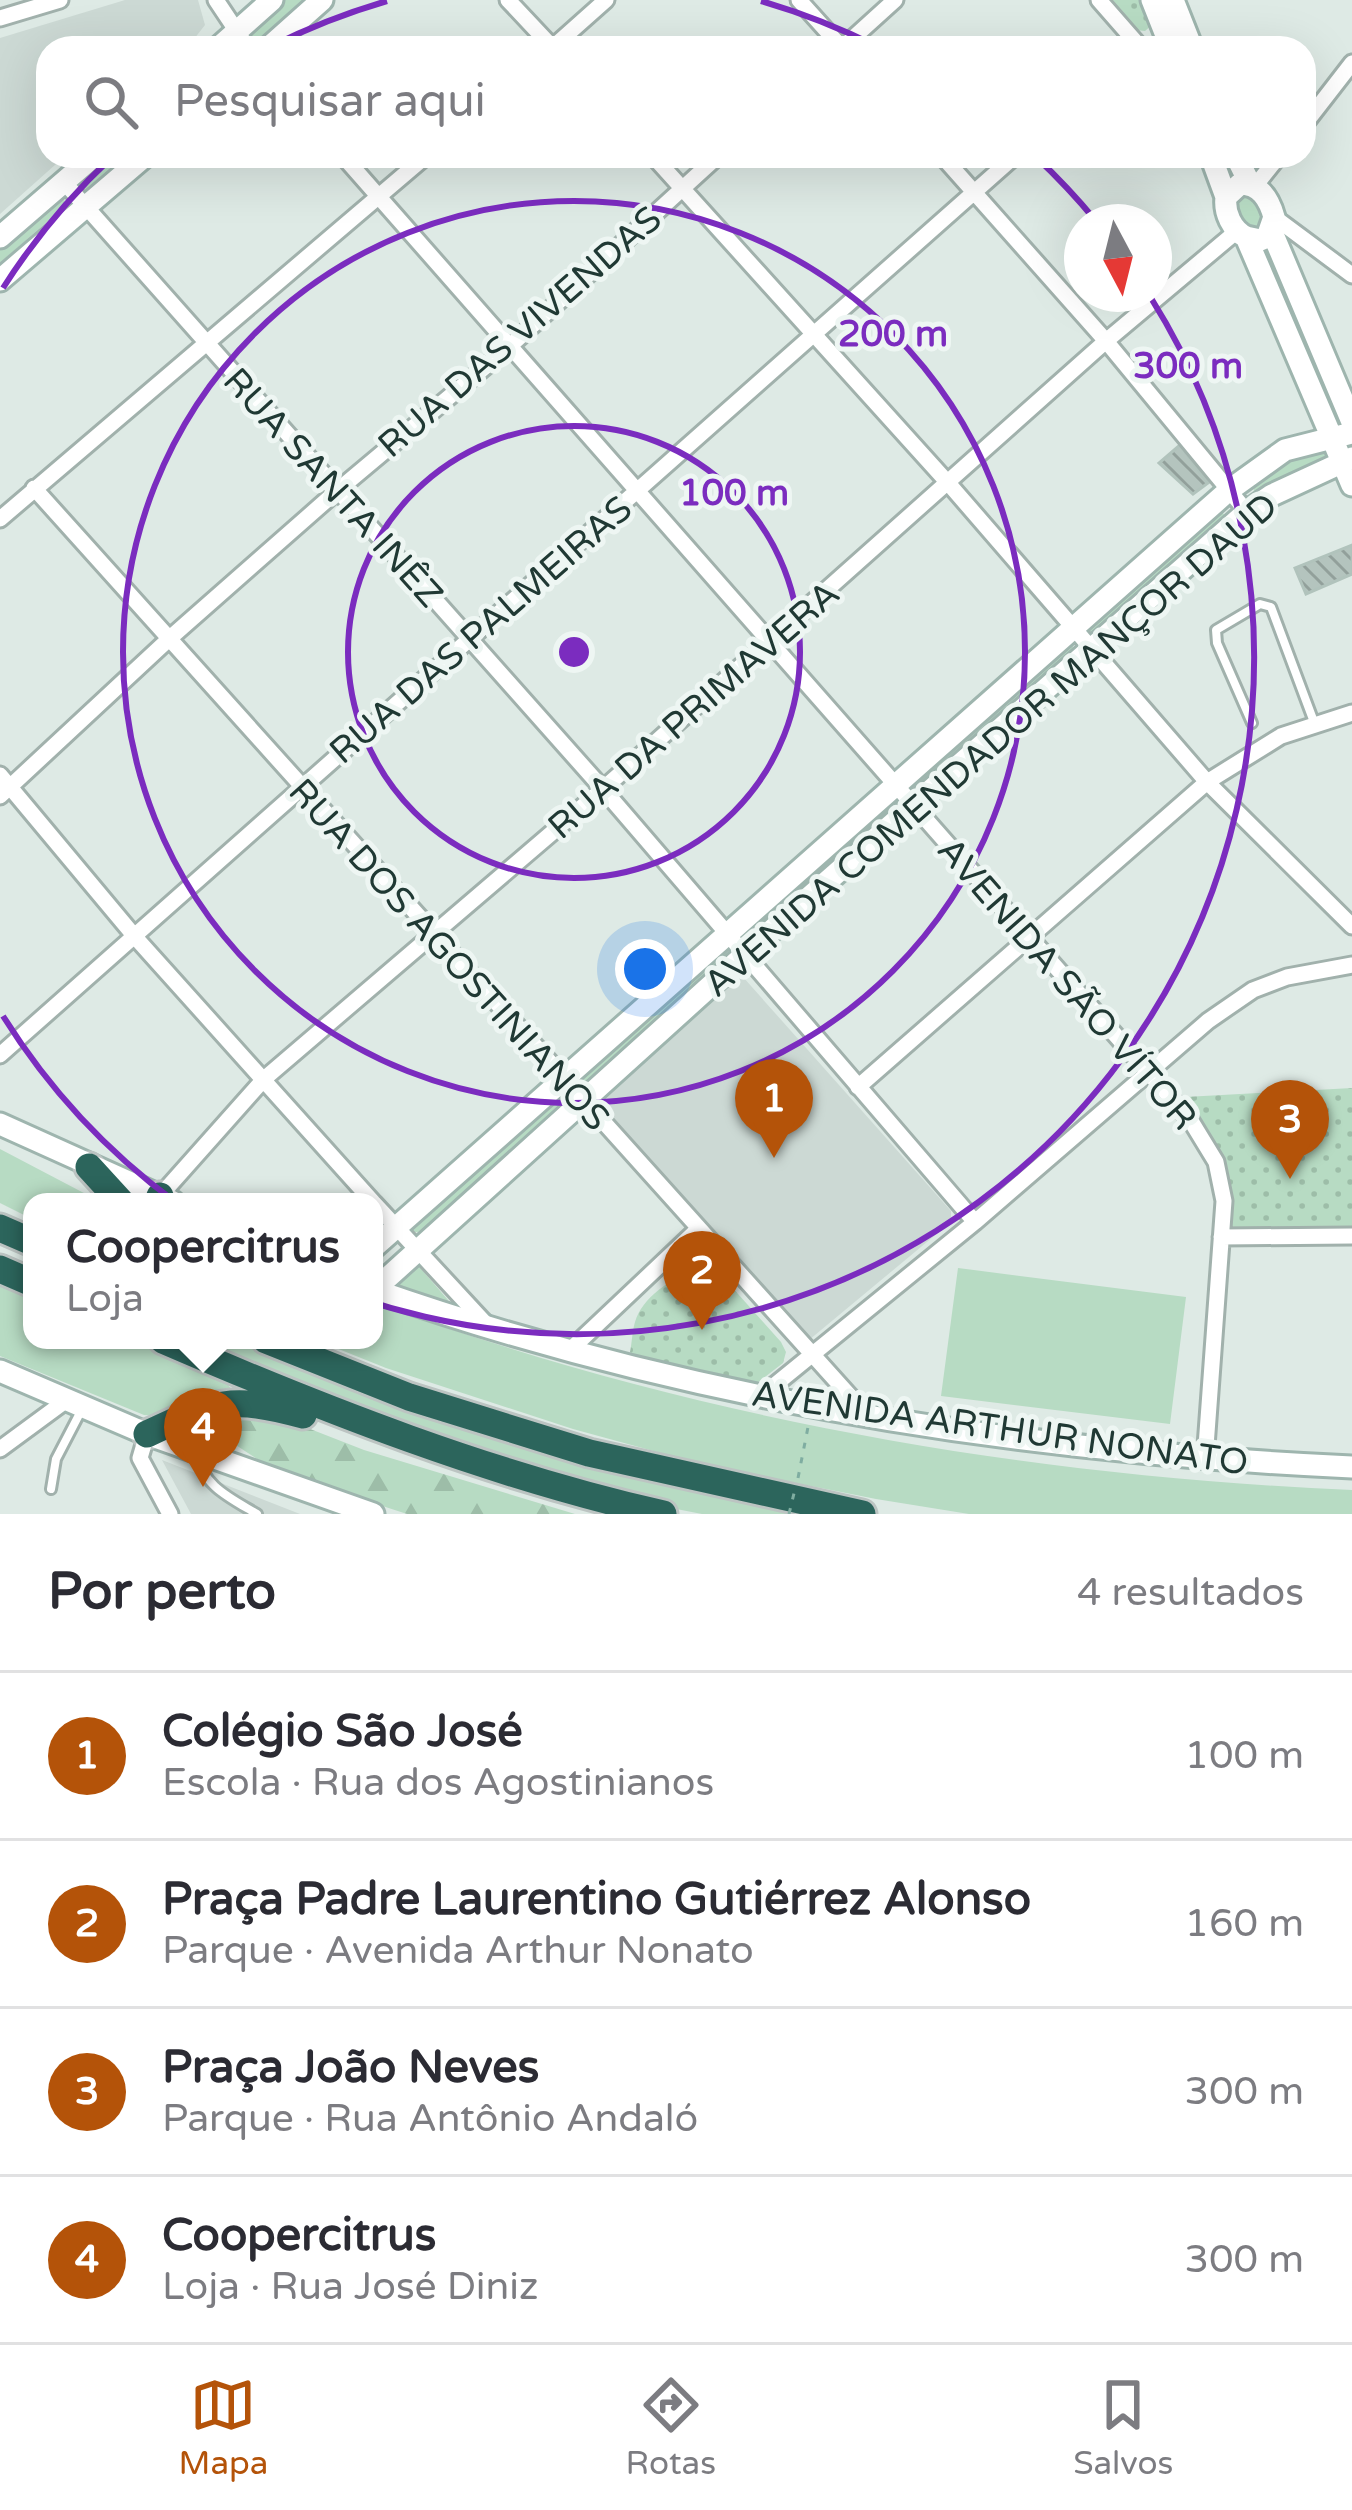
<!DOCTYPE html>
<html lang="pt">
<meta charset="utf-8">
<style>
:root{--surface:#fff;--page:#f7f7f7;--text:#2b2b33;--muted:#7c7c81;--line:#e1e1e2;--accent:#b45309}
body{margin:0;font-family:"Varela Round",sans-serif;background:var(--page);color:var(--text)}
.compass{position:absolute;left:1064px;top:204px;width:108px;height:108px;border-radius:50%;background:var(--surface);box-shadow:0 12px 48px #0002;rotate:173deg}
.you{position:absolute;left:645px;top:969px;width:42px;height:42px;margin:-30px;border:9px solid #fff;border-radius:50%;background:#1a73e8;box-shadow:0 0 0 18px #1a73e833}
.badge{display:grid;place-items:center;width:78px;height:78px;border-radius:50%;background:var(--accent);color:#fff;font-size:39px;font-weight:700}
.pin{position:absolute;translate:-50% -99px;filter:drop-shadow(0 3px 6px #0008)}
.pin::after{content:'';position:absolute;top:63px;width:42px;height:36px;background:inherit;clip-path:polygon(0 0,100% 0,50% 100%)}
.popup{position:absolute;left:23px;top:1193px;width:360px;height:156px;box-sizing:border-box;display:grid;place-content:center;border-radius:24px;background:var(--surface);filter:drop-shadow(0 3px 9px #0005);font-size:39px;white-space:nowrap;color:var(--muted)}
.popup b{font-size:45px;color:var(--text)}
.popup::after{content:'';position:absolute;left:50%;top:100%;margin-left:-24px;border:24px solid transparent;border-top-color:var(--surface)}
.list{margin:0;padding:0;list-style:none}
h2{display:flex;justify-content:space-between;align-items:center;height:156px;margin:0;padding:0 48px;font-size:51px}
h2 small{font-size:39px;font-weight:400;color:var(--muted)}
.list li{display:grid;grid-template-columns:78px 1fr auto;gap:36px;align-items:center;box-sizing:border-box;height:168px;padding:0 48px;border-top:3px solid var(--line)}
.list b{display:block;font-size:45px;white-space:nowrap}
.list p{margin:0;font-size:39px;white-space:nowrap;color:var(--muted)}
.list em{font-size:39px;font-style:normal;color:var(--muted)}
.icon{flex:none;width:66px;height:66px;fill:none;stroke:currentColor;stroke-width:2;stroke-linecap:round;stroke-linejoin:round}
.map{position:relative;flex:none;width:1352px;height:1514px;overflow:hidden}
.search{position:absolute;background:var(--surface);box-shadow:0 12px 48px #0002;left:36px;right:36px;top:36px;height:132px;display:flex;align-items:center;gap:30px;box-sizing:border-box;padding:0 42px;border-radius:36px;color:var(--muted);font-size:45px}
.sheet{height:828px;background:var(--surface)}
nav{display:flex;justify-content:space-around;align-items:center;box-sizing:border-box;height:168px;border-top:3px solid var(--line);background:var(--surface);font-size:33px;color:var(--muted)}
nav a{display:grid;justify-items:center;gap:6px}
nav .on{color:var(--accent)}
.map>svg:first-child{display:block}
.built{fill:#ccd9d4}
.grass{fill:#b7dbc3}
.forest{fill:url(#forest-firs)}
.park{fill:url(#park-dots)}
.building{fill:url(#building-back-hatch);stroke:#b1c3bc;stroke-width:3}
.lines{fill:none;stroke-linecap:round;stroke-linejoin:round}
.lane-casing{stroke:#a1b1ac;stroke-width:14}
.street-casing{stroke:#a1b1ac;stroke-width:21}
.secondary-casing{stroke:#9eb5ae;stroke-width:27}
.highway-casing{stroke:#bcc4c2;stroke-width:33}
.path{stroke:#7fada1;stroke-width:3;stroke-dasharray:6 9;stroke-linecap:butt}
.lane{stroke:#fff;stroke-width:8}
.street{stroke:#fff;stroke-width:15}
.secondary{stroke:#fff;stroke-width:21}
.highway{stroke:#2c655c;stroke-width:27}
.path-bridge{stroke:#7fada1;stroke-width:3;stroke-dasharray:6 9;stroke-linecap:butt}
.ring{fill:none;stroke:#7b2cbf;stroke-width:6}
.labels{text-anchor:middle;stroke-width:10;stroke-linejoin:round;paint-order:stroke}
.street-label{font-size:36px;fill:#203934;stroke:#eef6f3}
.centre{fill:#7b2cbf;stroke:#eef6f3;stroke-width:6}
.ring-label{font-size:36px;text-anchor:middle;font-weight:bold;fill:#7b2cbf;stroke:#eef6f3;stroke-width:10;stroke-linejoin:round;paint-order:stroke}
</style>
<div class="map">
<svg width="1352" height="1514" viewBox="0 0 1352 1514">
<defs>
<pattern id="forest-firs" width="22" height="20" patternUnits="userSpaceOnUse" patternTransform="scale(3)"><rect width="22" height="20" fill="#b7dbc3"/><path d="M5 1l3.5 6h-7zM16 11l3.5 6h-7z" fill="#9dbda8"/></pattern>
<pattern id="park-dots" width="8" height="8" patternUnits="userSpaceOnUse" patternTransform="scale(3)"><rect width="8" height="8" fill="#b7dbc3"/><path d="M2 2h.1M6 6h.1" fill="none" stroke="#9dbda8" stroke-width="1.8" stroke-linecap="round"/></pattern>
<pattern id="building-back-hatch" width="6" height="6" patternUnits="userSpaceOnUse" patternTransform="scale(3)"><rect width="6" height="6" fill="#b4c4be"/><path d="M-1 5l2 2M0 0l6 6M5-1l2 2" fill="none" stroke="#92a09b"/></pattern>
</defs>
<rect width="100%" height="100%" fill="#deeae5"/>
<path class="built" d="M125,0H198L205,25L187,48H48V156H65L0,214V38Z
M743,977L951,1211V1222L809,1340L598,1104L600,1090L734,978Z
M162,1460L300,1514H191Z"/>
<path class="grass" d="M282,0H309L264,39L251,36L248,30Z
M109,156H133L91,194L85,193L79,183Z
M1250,191L1268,218L1261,232L1242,228L1232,202L1236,196Z
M64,195L65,206L0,263V244Z
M1327,447L1331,458L1292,473L1263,492H1254L1252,479L1287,459Z
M1221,511L1229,520L1094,640L1086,634L1087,627Z
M1070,644L1078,651L923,788L919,786V776Z
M891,798L902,803L743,942L741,929Z
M720,949L733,956L587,1084H578L575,1079Z
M551,1096L559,1098L562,1110L423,1231L412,1233L409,1228Z
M0,1149L101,1202H32V1219L0,1203Z
M416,1263L448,1300L450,1304L399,1289L396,1282Z
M958,1268L1186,1297L1170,1424L941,1396Z
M0,1283L32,1297V1340H129L225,1380L231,1389L157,1416L144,1415L0,1356Z
M374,1302C684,1417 1022,1476 1352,1490V1514H969L876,1499L701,1464L573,1429L386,1368L316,1340H374Z
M181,1340H235L293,1365L595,1467L812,1514H702L661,1506L509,1463Z"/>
<path class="forest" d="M227,1410L282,1418L364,1450L575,1514H407L315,1484L257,1459L225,1438L220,1423Z"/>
<path class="park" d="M1109,0H1144L1153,24L1145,31L1135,30Z
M1352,1088V1229L1228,1230C1235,1174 1219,1141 1185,1097Z
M713,1266L781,1342L786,1352L783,1363L752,1387L636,1361L630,1352C632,1343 632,1332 635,1322C644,1292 684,1270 713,1266Z"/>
<path class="building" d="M1180,445L1208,483L1193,494L1159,463Z
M1352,545V574L1306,594L1295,568Z"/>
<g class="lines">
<defs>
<path id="lane" d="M1252,723L1217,643L1216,630L1260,604L1271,607L1314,722
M198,1453C200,1485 232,1499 257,1514
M51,1489L56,1459L81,1411"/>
<path id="street" d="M216,0L248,48
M508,0L553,48
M799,0L842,48
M1099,0L1141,48
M0,18L60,0
M552,48L606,0
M842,48L895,0
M1304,125L1352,63
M343,156L1191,1121L1216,1162L1224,1201L1205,1460
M653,156L949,484L1207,782L1352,926
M942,156L1106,341L1247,512
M64,182L603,789L975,1222
M1255,186L1279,156
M1274,217L1352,275
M34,488L866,1414
M0,519L426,156
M0,775L136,938L373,1202
M0,796L170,638L337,491L510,346L718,156
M0,1055L1015,156
M858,1087L1207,782L1281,736L1352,713
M160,1196L264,1079L603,789L1106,341L1237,231
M374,1203L486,1324
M1221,1237L1352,1236
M569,1351L697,1230
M760,1397L975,1222L1208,1021L1253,990L1287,977L1352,965
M147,1434L140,1458L170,1514
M0,1449L68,1399"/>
<path id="secondary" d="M1152,0L1171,48
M1173,0L1192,48
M218,48L272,0
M268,48L322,0
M1211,156L1226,197
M1236,156L1250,184
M1272,232L1352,422
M0,237L94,156
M1246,237L1260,240L1267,237L1274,217C1269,199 1260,184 1240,184L1226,197C1224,213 1232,230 1246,237L1352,485
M0,280L145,156
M0,1124L173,1202
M374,1247L1228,491L1285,450L1352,433
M374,1290L781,922L1247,512L1272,495L1352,458
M374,1290C688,1400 1021,1452 1352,1467
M0,1371L147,1434L373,1514"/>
<path id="highway" d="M89,1167L121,1202
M158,1202L160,1196
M0,1228L32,1242
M0,1269L32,1283
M163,1340C325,1410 491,1475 663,1514
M266,1340L409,1397L589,1453L862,1514
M147,1434C215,1402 230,1395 303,1415"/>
</defs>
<use href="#lane" class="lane-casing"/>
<use href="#street" class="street-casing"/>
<use href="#secondary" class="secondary-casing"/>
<use href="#highway" class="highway-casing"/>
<path class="path" d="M798,1478L809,1422"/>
<use href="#lane" class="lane"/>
<use href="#street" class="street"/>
<use href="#secondary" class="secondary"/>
<use href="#highway" class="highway"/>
<path class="path-bridge" d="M789,1514L796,1485"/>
</g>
<g class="ring">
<circle cx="574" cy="652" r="226"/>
<circle cx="574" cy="652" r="451"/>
<path d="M3 288A677 677 0 0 1 112 157M272 46A677 677 0 0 1 387 1M761 1A677 677 0 0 1 876 46M1036 157A677 677 0 0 1 1096 221M1151 298A677 677 0 0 1 3 1016"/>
</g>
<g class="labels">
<g class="street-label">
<text transform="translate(519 331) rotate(-41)" y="13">RUA DAS VIVENDAS</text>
<text transform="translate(334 487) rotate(48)" y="13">RUA SANTA INÊZ</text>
<text transform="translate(480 629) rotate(-41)" y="13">RUA DAS PALMEIRAS</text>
<text transform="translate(693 709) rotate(-41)" y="13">RUA DA PRIMAVERA</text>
<text transform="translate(990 744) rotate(-41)" y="13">AVENIDA COMENDADOR MANÇOR DAUD</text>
<text transform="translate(450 954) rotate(48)" y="13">RUA DOS AGOSTINIANOS</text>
<text transform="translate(1068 983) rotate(49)" y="13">AVENIDA SÃO VÍTOR</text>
<text transform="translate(1000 1427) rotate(8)" y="13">AVENIDA ARTHUR NONATO</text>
</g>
</g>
<circle cx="574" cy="652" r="18" class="centre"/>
<g class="ring-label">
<text x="893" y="346">200 m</text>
<text x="1188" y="378">300 m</text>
<text x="734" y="505">100 m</text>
</g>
</svg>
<svg class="compass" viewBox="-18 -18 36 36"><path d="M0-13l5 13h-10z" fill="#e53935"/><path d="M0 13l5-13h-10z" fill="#7c7c81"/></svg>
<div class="you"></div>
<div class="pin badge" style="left:774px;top:1158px">1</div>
<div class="pin badge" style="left:702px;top:1330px">2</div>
<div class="pin badge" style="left:1290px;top:1179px">3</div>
<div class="pin badge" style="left:203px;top:1487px">4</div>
<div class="popup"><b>Coopercitrus</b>Loja</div>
<div class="search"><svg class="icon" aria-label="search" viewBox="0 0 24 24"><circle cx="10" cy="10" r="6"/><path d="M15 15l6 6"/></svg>Pesquisar aqui</div>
</div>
<section class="sheet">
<h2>Por perto<small>4 resultados</small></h2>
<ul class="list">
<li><span class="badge">1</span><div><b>Colégio São José</b><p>Escola · Rua dos Agostinianos</p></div><em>100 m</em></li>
<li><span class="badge">2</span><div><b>Praça Padre Laurentino Gutiérrez Alonso</b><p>Parque · Avenida Arthur Nonato</p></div><em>160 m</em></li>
<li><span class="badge">3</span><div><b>Praça João Neves</b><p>Parque · Rua Antônio Andaló</p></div><em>300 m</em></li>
<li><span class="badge">4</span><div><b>Coopercitrus</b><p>Loja · Rua José Diniz</p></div><em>300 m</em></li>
</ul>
</section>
<nav>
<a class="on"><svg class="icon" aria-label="map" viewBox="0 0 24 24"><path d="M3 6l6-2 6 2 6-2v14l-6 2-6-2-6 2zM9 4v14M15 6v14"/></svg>Mapa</a>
<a><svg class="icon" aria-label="directions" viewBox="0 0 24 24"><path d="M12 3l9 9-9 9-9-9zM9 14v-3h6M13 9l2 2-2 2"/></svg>Rotas</a>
<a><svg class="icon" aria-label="saved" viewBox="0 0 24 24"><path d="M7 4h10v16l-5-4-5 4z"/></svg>Salvos</a>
</nav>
